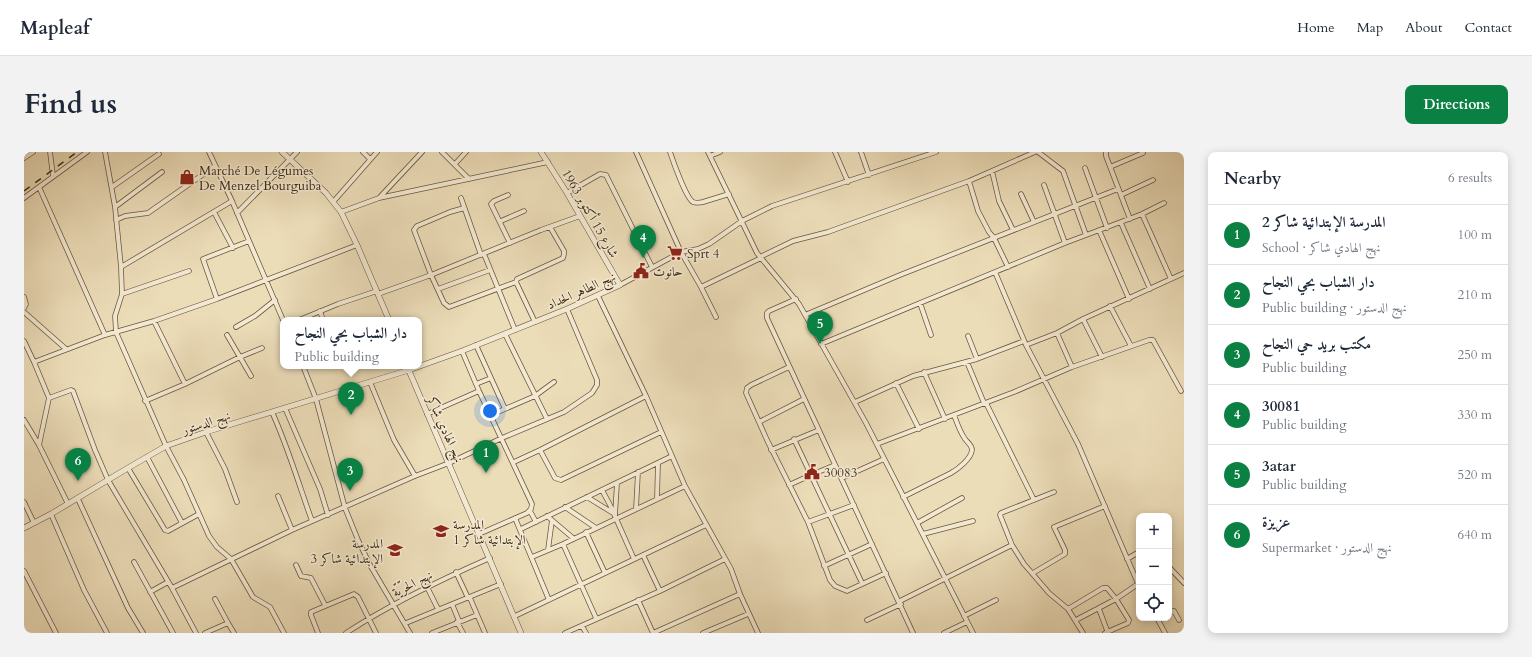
<!DOCTYPE html>
<meta charset="utf-8">
<style>
:root{--surface:#fff;--page:#f2f2f3;--text:#1f2937;--muted:#747a83;--line:#e0e1e3;--accent:#0b8043}
body{margin:0;font-family:Cardo,Amiri,serif;background:var(--page);color:var(--text)}
.controls{position:absolute;right:12px;bottom:12px;display:grid;overflow:hidden;border-radius:8px;box-shadow:0 2px 10px #0003}
.controls button{width:36px;height:36px;display:grid;place-items:center;padding:0;border:0;border-bottom:1px solid var(--line);background:var(--surface);color:var(--text);font:20px sans-serif}
.you{position:absolute;left:466px;top:259px;width:14px;height:14px;margin:-10px;border:3px solid #fff;border-radius:50%;background:#1a73e8;box-shadow:0 0 0 6px #1a73e833}
.badge{display:grid;place-items:center;width:26px;height:26px;border-radius:50%;background:var(--accent);color:#fff;font-size:13px;font-weight:700}
.pin{position:absolute;translate:-50% -33px;filter:drop-shadow(0 1px 2px #0008)}
.pin::after{content:'';position:absolute;top:21px;width:14px;height:12px;background:inherit;clip-path:polygon(0 0,100% 0,50% 100%)}
.popup{position:absolute;left:256px;top:165px;width:142px;height:52px;box-sizing:border-box;display:grid;place-content:center;border-radius:8px;background:var(--surface);filter:drop-shadow(0 1px 3px #0005);font-size:13px;white-space:nowrap;color:var(--muted)}
.popup b{font-size:15px;color:var(--text)}
.popup::after{content:'';position:absolute;left:50%;top:100%;margin-left:-8px;border:8px solid transparent;border-top-color:var(--surface)}
.list{margin:0;padding:0;list-style:none}
h2{display:flex;justify-content:space-between;align-items:center;height:52px;margin:0;padding:0 16px;font-size:17px}
h2 small{font-size:13px;font-weight:400;color:var(--muted)}
.list li{display:grid;grid-template-columns:26px 1fr auto;gap:12px;align-items:center;box-sizing:border-box;height:60px;padding:0 16px;border-top:1px solid var(--line)}
.list b{display:block;font-size:15px;white-space:nowrap}
.list p{margin:0;font-size:13px;white-space:nowrap;color:var(--muted)}
.list em{font-size:13px;font-style:normal;color:var(--muted)}
.icon{flex:none;width:22px;height:22px;fill:none;stroke:currentColor;stroke-width:2;stroke-linecap:round;stroke-linejoin:round}
.map{position:relative;flex:none;width:1160px;height:481px;overflow:hidden;border-radius:8px}
header{display:flex;align-items:center;gap:24px;box-sizing:border-box;height:56px;padding:0 20px;background:var(--surface);border-bottom:1px solid var(--line)}
header strong{font-size:19px}
nav{display:flex;gap:22px;margin-inline-start:auto;font-size:14px}
.intro{display:flex;align-items:center;justify-content:space-between;box-sizing:border-box;height:96px;padding:0 24px}
h1{margin:0;font-size:28px}
.button{padding:10px 18px;border-radius:8px;background:var(--accent);color:#fff;font-size:14px;font-weight:700}
main{display:flex;gap:24px;padding:0 24px}
aside{flex:1;background:var(--surface);border-radius:8px;box-shadow:0 2px 10px #0003}
.map>svg:first-child{display:block}
.lines{fill:none;stroke-linecap:round;stroke-linejoin:round}
.minor-casing{stroke:#69573d;stroke-width:5.5}
.tertiary-casing{stroke:#69573d;stroke-width:6}
.minor{stroke:#f3e9d2;stroke-width:4}
.tertiary{stroke:#f3e9d2;stroke-width:5}
.rail{stroke:#3d2a14;stroke-width:1.5;stroke-dasharray:7 7;stroke-linecap:butt}
.labels{text-anchor:middle;stroke-width:3;stroke-linejoin:round;paint-order:stroke}
.poi-label{font-size:13px;fill:#3d2a14;stroke:#f3e9d2;text-anchor:start}
.street-label{font-size:13px;fill:#3d2a14;stroke:#f3e9d2}
</style>
<header>
<strong>Mapleaf</strong>
<nav><a>Home</a><a>Map</a><a>About</a><a>Contact</a></nav>
</header>
<div class="intro"><h1>Find us</h1><a class="button">Directions</a></div>
<main>
<div class="map">
<svg width="1160" height="481" viewBox="0 0 1160 481">
<rect width="100%" height="100%" fill="#ecddb9"/>
<filter id="stains"><feTurbulence type="fractalNoise" baseFrequency=".005" numOctaves="4"/><feColorMatrix values="0 0 0 0 .2 0 0 0 0 .09 0 0 0 0 .02 0 0 0 .5 -.17"/></filter>
<radialGradient id="worn" r=".72"><stop offset=".6" stop-color="#630" stop-opacity="0"/><stop offset="1" stop-color="#630" stop-opacity=".3"/></radialGradient>
<g class="lines">
<defs>
<path id="minor" d="M26,0L29,24
M81,0L91,55L97,115L98,142L91,164L92,180L142,294L160,328L185,384L193,395L207,407L229,445L246,455L260,481
M185,0L208,49L259,168
M339,0L346,7
M418,0L445,27
M612,0L657,100L677,135L692,165
M646,0C649,9 662,46 669,50C672,51 675,51 679,50L705,42
M684,0L733,101L775,152L842,271L949,481
M811,0L824,30
M837,0L845,23
M1014,0L1039,19L1062,83
M1082,0V4L1106,67
M686,4L696,0
M0,6L9,0
M431,12L442,0
M1086,15L1119,1
M1061,16L1083,76
M968,19L975,49L989,78
M945,29L954,59L965,80L970,86L984,115
M1020,33L1041,91
M15,35L81,183
M88,35L135,2
M543,41L576,22L582,23L628,115
M997,42L1010,70
M484,43L470,49L467,52L486,91
M1097,43L1129,28
M0,46L63,0
M355,46L398,0
M437,46L457,103
M310,49L353,0
M91,55L138,20
M440,56L426,60L393,74L390,78L407,123L420,151L425,155L492,130L493,127L539,106L540,102V99L526,75
M190,60L209,96
M317,60L355,46L524,10
M213,61L273,0
M1118,62L1147,127
M92,68L101,64L124,61L191,14
M477,69L500,59
M1097,71L1126,137
M1075,78L1105,147
M460,102L491,178
M736,105L769,89L804,80L945,29L1011,0
M97,115L208,49
M971,120L1002,193L1054,292L1115,434
M492,130L511,170
M596,133L657,100L674,97L685,92L718,69L748,54L912,0
M677,135L737,106
M414,137L466,118
M98,142L165,119
M354,142L407,123L517,78L556,64
M574,144L622,244L661,334L707,417L716,442L734,481
M0,145L2,152L0,156
M193,147L179,107L225,89
M772,147L745,159L743,161V166L889,481
M896,151L907,183
M1086,154L1107,194
M296,159L299,168
M0,160L42,197
M781,163L876,123L1094,37
M1059,167L1078,205
M275,168L314,152L353,139
M130,169L161,232
M212,175L231,164L251,148
M1033,181L1048,215
M481,182L523,267
M203,183L227,224
M944,184L953,207
M0,189L10,210L25,246L15,293
M797,192L1041,91L1118,62L1140,51
M452,193L481,257
M1002,193L1033,181L1059,167L1160,121
M438,199L455,239L508,352L507,357L503,361L455,382
M10,210L81,183L130,169L193,147L333,93
M943,210L960,251
M279,214L292,247L321,356L334,388L346,413L386,481
M765,215L727,233L723,236L722,241L743,288L784,370L806,428L811,434L823,439L862,421
M900,220L921,267
M346,230L370,288L391,324
M872,231L895,277
M452,232L467,226
M25,246L47,238L49,239L71,298L84,328L148,436L172,481
M121,249L161,232L216,205L238,196
M831,250L889,224L953,207L1000,189
M962,251L1010,348
M261,256L296,337L304,363
M248,260C264,295 275,333 288,369
M403,262L455,239
M467,263L511,244L530,230
M0,268L15,293L44,352
M735,270L780,247
M182,280L201,317L213,350
M770,287L838,431
M853,292L990,240L1048,215L1125,188H1129L1130,190L1157,239
M516,298L531,326L537,328L637,280
M747,298L795,278
M123,305L158,371
M490,310L516,298L622,244
M104,316L141,378L144,379L175,362
M818,326L860,307
M765,333L787,323L811,313
M578,338L586,353L610,407
M1030,340L977,361L976,363L988,393L1000,412L1025,441L1044,457L1059,481
M254,344L268,378
M563,345L589,361
M879,345L927,321C934,317 947,307 948,298C948,293 943,290 941,287C936,280 933,271 930,263
M54,347L104,456L119,481
M633,347L634,311
M0,350L10,371
M541,355L572,376
M612,357L614,320
M506,359L512,370
M27,362L60,438L83,481
M591,363L593,331
M523,364L549,386
M491,366L525,448
M784,370L830,353
M893,371L938,346
M497,377L648,304
M562,380L581,421
M899,382L949,369
M539,392L572,466
M524,398L528,368
M619,403L636,439
M508,405L539,392L661,334
M1103,407L1115,400
M110,410L149,481
M272,413L277,424L287,426L301,453
M800,414L848,392
M1145,415L1160,431
M0,419L32,481
M432,420L444,446
M1009,421L1041,402V398L1030,375L1081,354
M403,435L414,457
M148,436L268,378L391,324L425,311L478,286L540,260L568,241L573,233V228L543,157
M126,440L144,430
M446,446L461,481
M614,448L629,481
M876,449L988,393
M428,452L435,469
M1044,457L1079,436H1083L1092,447L1105,468L1104,471L1081,481
M1075,457L1084,481
M1145,460L1150,459L1155,468
M491,464L682,373
M940,464L972,448
M1133,466L1141,481
M843,468L877,452
M1052,468L1092,447L1114,432
M433,470L439,481
M204,471L210,481
M382,471L477,432
M558,474L562,481
M181,481L204,471L191,447
M294,481L287,463V460L330,442L334,445L352,481
M322,481C368,451 416,428 466,406
M408,481L453,463
M541,481L636,439L701,407
M629,481L716,442
M679,481L724,462
M920,481L943,470"/>
<path id="tertiary" d="M258,0L302,41L317,60L333,93L365,168
M383,214L497,481
M0,376L27,362L104,316L142,294L182,280L385,218L438,199L543,157L596,133L543,41L517,0"/>
</defs>
<use href="#minor" class="minor-casing"/>
<use href="#tertiary" class="tertiary-casing"/>
<use href="#minor" class="minor"/>
<use href="#tertiary" class="tertiary"/>
<path class="rail" d="M0,39L53,0"/>
</g>
<defs>
<symbol id="shop-bare" viewBox="-9 -9 18 18"><path d="M-5-2.5h2.3a2.7 3.5 0 0 1 5.4 0H5L5.5 6h-11ZM-1.5-2.5h3a1.5 2.3 0 0 0-3 0Z" fill="#8f2418" stroke="#f3e9d2" stroke-width="2.5" paint-order="stroke"/></symbol>
<symbol id="supermarket-bare" viewBox="-9 -9 18 18"><path d="M-6-5.5h2.5l.6 2H6L4.5 2H-2.5L-4.4-4H-6ZM-1.5 3.2a1.3 1.3 0 1 0 .1 0ZM3 3.2a1.3 1.3 0 1 0 .1 0Z" fill="#8f2418" stroke="#f3e9d2" stroke-width="2.5" paint-order="stroke"/></symbol>
<symbol id="civic-bare" viewBox="-9 -9 18 18"><path d="M-.6-6.5H3V-4.5H.6V-3L4-1V1h2V6H-6V1h2V-1L-.6-3ZM-1.2 2.5V6h2.4V2.5Z" fill="#8f2418" stroke="#f3e9d2" stroke-width="2.5" paint-order="stroke"/></symbol>
<symbol id="school-bare" viewBox="-9 -9 18 18"><path d="M0-5L7-2L0 1L-7-2ZM-4 1L0 2.5L4 1V4Q0 6-4 4Z" fill="#8f2418" stroke="#f3e9d2" stroke-width="2.5" paint-order="stroke"/></symbol>
</defs>
<g fill-rule="evenodd">
<use href="#shop-bare" x="152" y="14" width="22" height="22"/>
<use href="#supermarket-bare" x="640" y="90" width="22" height="22"/>
<use href="#civic-bare" x="606" y="108" width="22" height="22"/>
<use href="#civic-bare" x="777" y="309" width="22" height="22"/>
<use href="#school-bare" x="406" y="368" width="22" height="22"/>
<use href="#school-bare" x="360" y="387" width="22" height="22"/>
</g>
<g class="labels">
<g class="poi-label">
<text x="175" y="23">Marché De Légumes<tspan x="175" dy="15">De Menzel Bourguiba</tspan></text>
<text x="663" y="106">Sprt 4</text>
<text x="629" y="124">حانوت</text>
<text x="800" y="325">30083</text>
<text x="429" y="377">المدرسة<tspan x="429" dy="15">الإبتدائية شاكر 1</tspan></text>
<text x="359" y="396" text-anchor="end">المدرسة<tspan x="359" dy="15">الإبتدائية شاكر 3</tspan></text>
</g>
<g class="street-label">
<text transform="translate(567 61) rotate(60)" y="5">شارع 15 أكتوبر 1963</text>
<text transform="translate(557 138) rotate(-24)" y="5">نهج الطاهر الحداد</text>
<text transform="translate(182 270) rotate(-18)" y="5">نهج الدستور</text>
<text transform="translate(422 277) rotate(66)" y="5">نهج الهادي شاكر</text>
<text transform="translate(388 431) rotate(-27)" y="5">نهج الحرّيّة</text>
</g>
</g>
<rect width="100%" height="100%" filter="url(#stains)"/>
<rect width="100%" height="100%" fill="url(#worn)"/>
</svg>
<div class="controls">
<button>+</button>
<button>−</button>
<button><svg class="icon" aria-label="locate" viewBox="0 0 24 24"><circle cx="12" cy="12" r="6"/><path d="M12 2v4M12 18v4M2 12h4M18 12h4"/></svg></button>
</div>
<div class="you"></div>
<div class="pin badge" style="left:462px;top:321px">1</div>
<div class="pin badge" style="left:327px;top:263px">2</div>
<div class="popup"><b>دار الشباب بحي النجاح</b>Public building</div>
<div class="pin badge" style="left:326px;top:339px">3</div>
<div class="pin badge" style="left:619px;top:106px">4</div>
<div class="pin badge" style="left:796px;top:192px">5</div>
<div class="pin badge" style="left:54px;top:329px">6</div>
</div>
<aside>
<h2>Nearby<small>6 results</small></h2>
<ul class="list">
<li><span class="badge">1</span><div><b>المدرسة الإبتدائية شاكر 2</b><p>School · نهج الهادي شاكر</p></div><em>100 m</em></li>
<li><span class="badge">2</span><div><b>دار الشباب بحي النجاح</b><p>Public building · نهج الدستور</p></div><em>210 m</em></li>
<li><span class="badge">3</span><div><b>مكتب بريد حي النجاح</b><p>Public building</p></div><em>250 m</em></li>
<li><span class="badge">4</span><div><b>30081</b><p>Public building</p></div><em>330 m</em></li>
<li><span class="badge">5</span><div><b>3atar</b><p>Public building</p></div><em>520 m</em></li>
<li><span class="badge">6</span><div><b>عزيزة</b><p>Supermarket · نهج الدستور</p></div><em>640 m</em></li>
</ul>
</aside>
</main>
